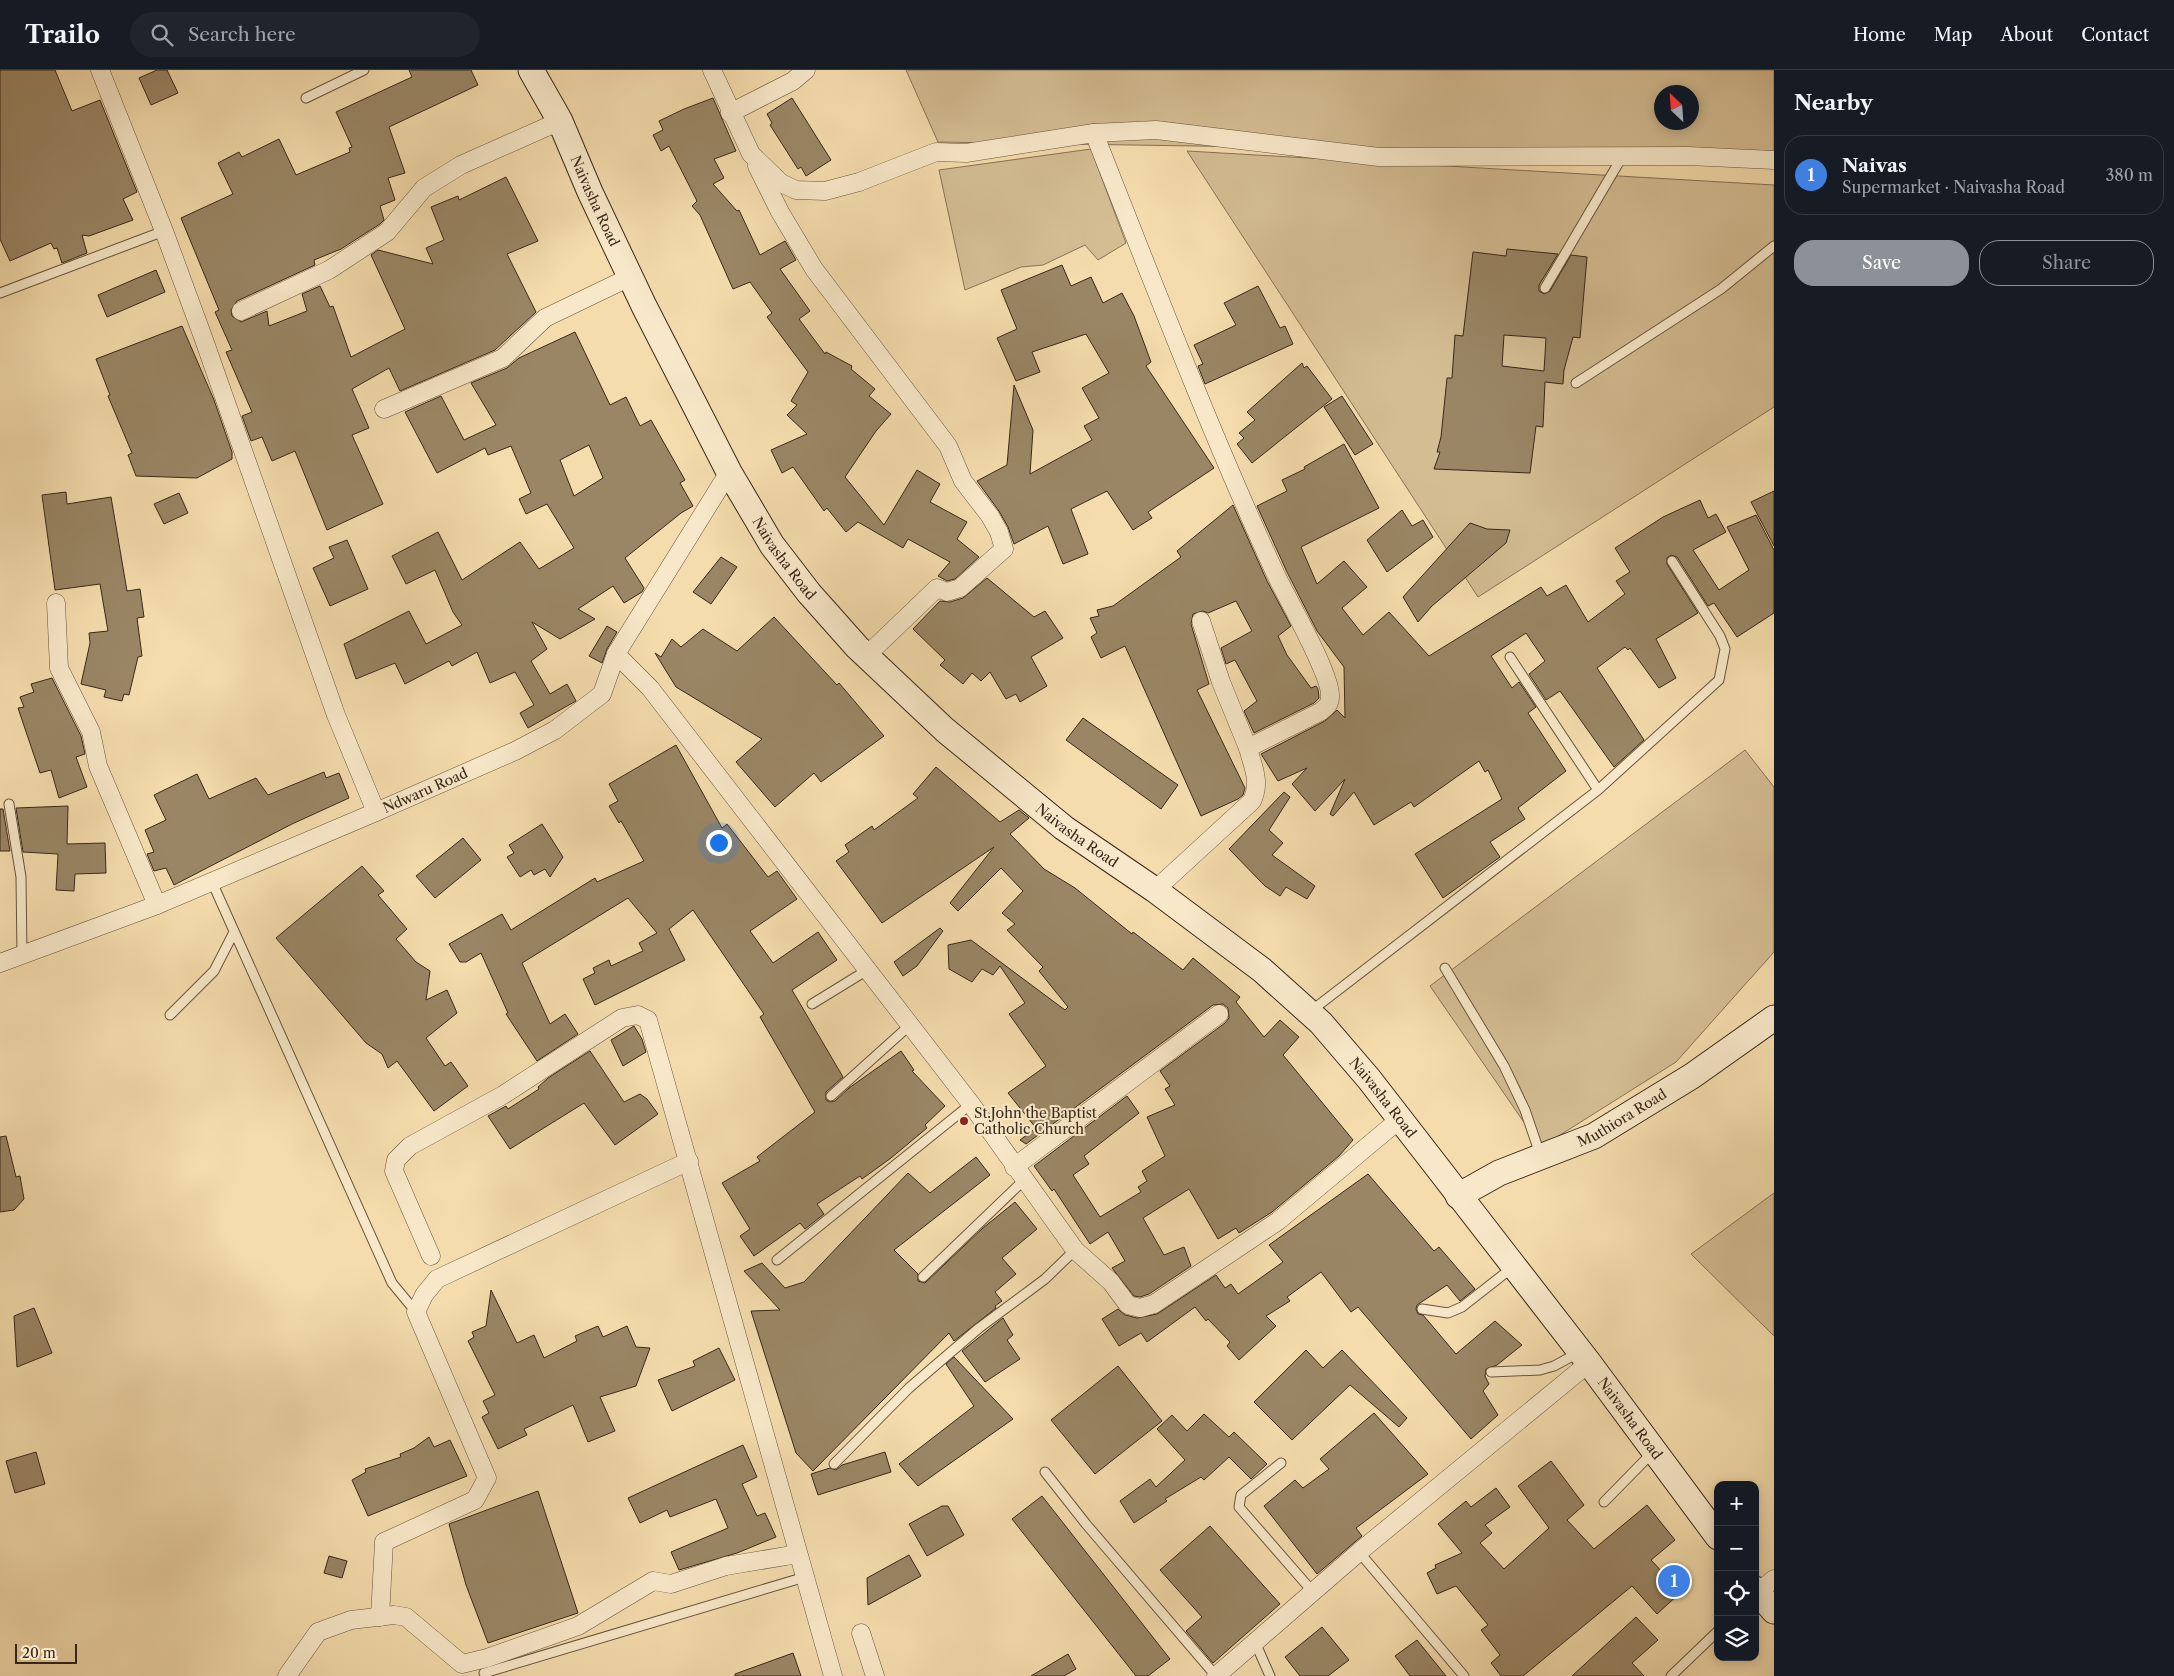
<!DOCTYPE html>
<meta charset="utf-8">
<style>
:root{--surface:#171b24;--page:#20242c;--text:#f1f3f6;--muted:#9ea1a6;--line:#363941;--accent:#8c9099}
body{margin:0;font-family:"Libre Caslon Text",serif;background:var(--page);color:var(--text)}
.controls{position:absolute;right:15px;bottom:15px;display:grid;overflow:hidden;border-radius:10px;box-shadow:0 2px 12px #0003}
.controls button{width:45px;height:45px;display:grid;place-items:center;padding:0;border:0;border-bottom:1px solid var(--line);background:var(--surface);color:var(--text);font:25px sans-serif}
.compass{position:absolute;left:1654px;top:15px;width:45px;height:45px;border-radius:50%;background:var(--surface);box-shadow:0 2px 12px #0003;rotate:335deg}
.scale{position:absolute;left:15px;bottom:12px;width:62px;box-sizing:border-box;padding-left:5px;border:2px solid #392819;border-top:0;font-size:14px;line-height:18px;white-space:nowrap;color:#392819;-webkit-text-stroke:4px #f8e8c9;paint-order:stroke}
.you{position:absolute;left:718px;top:772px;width:18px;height:18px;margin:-12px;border:4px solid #fff;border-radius:50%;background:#1a73e8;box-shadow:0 0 0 8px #1a73e833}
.badge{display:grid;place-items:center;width:32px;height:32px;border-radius:50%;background:var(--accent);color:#fff;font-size:16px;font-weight:700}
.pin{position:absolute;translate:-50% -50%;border:2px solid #fff;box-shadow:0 1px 5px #0006}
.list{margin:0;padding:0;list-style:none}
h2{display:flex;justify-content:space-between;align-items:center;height:65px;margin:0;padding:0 20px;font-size:21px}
h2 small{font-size:16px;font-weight:400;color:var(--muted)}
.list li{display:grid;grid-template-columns:32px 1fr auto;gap:15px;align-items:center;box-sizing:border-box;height:80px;margin:0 10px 10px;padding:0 10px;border:1px solid var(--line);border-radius:20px}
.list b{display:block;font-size:19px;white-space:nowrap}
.list p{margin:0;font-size:16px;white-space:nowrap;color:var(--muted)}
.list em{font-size:16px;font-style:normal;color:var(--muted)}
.actions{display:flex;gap:10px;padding:15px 20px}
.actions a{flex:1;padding:11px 0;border:1px solid var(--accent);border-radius:20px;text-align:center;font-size:18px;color:var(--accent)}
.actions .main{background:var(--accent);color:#fff}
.icon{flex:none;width:28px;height:28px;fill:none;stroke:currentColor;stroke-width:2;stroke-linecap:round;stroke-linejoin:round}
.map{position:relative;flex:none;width:1774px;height:1606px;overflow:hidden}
header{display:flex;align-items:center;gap:30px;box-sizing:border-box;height:70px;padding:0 25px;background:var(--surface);border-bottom:1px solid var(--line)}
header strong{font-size:24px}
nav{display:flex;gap:28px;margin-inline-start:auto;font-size:18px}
.search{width:350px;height:45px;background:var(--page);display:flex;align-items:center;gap:12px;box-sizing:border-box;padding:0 18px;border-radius:28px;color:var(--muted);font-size:19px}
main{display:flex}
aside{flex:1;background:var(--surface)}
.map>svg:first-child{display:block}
.green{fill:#d4bd93;stroke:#867256;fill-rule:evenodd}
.building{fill:#9a8665;stroke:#392819;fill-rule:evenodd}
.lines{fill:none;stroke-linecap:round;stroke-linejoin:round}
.lane-casing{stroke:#68553e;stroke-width:11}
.street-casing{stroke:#68553e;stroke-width:19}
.secondary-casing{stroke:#392819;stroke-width:27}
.lane{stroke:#f8e8c9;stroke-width:9}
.street{stroke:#f8e8c9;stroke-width:18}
.secondary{stroke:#f8e8c9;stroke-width:25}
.poi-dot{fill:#8f2418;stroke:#f8e8c9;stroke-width:2}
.labels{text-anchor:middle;stroke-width:4;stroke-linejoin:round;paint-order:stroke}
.street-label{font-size:14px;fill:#392819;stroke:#f8e8c9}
.poi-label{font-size:14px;fill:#392819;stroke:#f8e8c9;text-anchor:start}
</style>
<header>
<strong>Trailo</strong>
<div class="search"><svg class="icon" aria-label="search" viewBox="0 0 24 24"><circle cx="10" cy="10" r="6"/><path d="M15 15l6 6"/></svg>Search here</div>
<nav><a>Home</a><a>Map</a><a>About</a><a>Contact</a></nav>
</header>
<main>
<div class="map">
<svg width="1774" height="1606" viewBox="0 0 1774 1606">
<rect width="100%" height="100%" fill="#f4dcac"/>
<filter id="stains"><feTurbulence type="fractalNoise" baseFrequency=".004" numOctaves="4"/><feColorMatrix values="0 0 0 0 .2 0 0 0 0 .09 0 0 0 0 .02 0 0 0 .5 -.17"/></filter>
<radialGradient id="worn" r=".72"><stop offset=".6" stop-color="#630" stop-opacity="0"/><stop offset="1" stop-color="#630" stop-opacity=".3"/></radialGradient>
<path class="green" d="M906,0H1774V85L938,72ZM1662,22H1692V52H1662Z
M1091,79L1126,173L1098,190L1085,175L1043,195L1021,197L965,220L939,100Z
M1187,81L1774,115V337L1478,527Z
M1745,680L1774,717V882L1676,992L1541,1077L1430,916Z
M1774,1123V1266L1691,1184Z"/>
<path class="building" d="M0,0H55L72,41L100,30L137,122L123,129L133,150L89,166L82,165L87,183L62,193L57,178L54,179L51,173L10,191L0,169Z
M157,0H167L178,23L151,35L139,8Z
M409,0H471L478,15L389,57L405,103L388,108L395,130L380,136L384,150L380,154L341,179L314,190L315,195L237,231L231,240L232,246L241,252L267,241L269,256L307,241L302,224L320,216L330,237L333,236L351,287L405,259L371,185L378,180L433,194L426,178L444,170L431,137L458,126L459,130L506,107L538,171L507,184L536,242L495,280L400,321L389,298L352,319L369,358L352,365L383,434L327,460L295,381L272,391L262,367L251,371L242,346L252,342L226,282L232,280L215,242L219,240L181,148L233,124L218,93L239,82L242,87L279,69L296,105L350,82L349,78L352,77L336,42L412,7Z
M713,28L736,81L714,89L724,108L713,114L737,141L739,140L760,185L785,171L796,190L780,199L810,241L799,249L825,284L826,282L852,296L851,299L875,319L869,326L891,344L876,361L845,407L884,455L917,400L940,414L930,432L967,452L957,469L979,487L955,509L947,511L938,506L950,492L908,469L903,478L858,452L846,462L827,438L824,441L793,397L782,403L771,380L807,364L787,345L797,335L791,331L808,302L767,247L772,243L750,212L733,219L700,145L692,136L697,131L669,76L661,81L653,65L663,60L659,51L684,39Z
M792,28L831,90L806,106L801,97L798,99L770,55L772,53L767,44Z
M1507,179L1558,184L1539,215V221L1544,224L1550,221L1571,185L1587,187L1580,268L1573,267L1564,300L1563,314L1545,312L1543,357L1536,356L1530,403L1434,399L1440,382H1437L1441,367L1447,308H1452L1455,265L1463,266L1473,182L1506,186ZM1504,265L1546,268L1544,301L1502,296Z
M1062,195L1071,216L1091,207L1103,233L1122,223L1134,246L1151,292L1146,296L1214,398L1148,442L1152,448L1133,460L1107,421L1071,439L1088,484L1063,494L1048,456L1014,474L1008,457L999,441L977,411L1007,395L1014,315L1033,360L1030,404L1092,370L1084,356L1099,348L1082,318L1109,303L1086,264L1032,282L1040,302L1016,311L997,268L1017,259L1001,220Z
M156,200L165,222L107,247L98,225Z
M1258,216L1280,258L1285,256L1293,274L1205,314L1198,296L1203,294L1194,275L1236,255L1224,233Z
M182,256L214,330L232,382V389L197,408L136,406L128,385L132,383L108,326L110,325L96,289Z
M575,262L610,335L626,327L640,356L651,350L685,410L680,413L693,436L681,443L625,488L644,518L642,522L624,533L613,516L578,539L595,549L560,569L532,552L547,579L531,591L550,624L567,614L576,631L528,658L520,643L534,635L515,602L490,613L477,582L452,596L449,591L405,614L395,593L356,609L344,574L409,541L426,574L462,555L453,542L435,500L406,514L392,486L438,462L462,510L520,472L539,499L574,478L547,434L526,444L519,429L531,423L511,376L488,385L485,378L437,403L405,342L441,326L464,370L496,355L471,313L507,298L519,288ZM589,375L603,408L574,426L560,390Z
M1302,293L1304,298L1307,296L1332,329L1252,393L1237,374L1244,368L1239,363L1255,350L1247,342Z
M1342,326L1373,374L1355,385L1324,337Z
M1344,374L1379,438L1301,477L1317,514L1344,491L1367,517L1342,538L1363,565L1389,542L1429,586L1541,517L1547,526L1566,515L1588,552L1625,524L1616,511L1630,502L1615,478L1663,447L1700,430L1708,448L1716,444L1726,462L1693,480L1719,520L1749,500L1727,457L1756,445L1774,480V543L1737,567L1714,533L1708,536L1677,487L1671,485L1667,488V494L1698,543L1656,569L1676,608L1659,618L1630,578L1628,580L1625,577L1597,598L1644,670L1614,697L1560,621L1546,630L1529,604L1545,591L1526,563L1491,586L1512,618L1519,612L1536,637L1528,643L1566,701L1518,738L1525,749L1490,772L1500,787L1443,828L1415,784L1502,729L1488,700L1485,702L1479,691L1414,737L1411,732L1374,755L1354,722L1333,746L1330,744L1345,709L1315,741L1292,714L1307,698L1278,711L1261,684L1325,651L1337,640L1345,648L1344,597L1317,561L1287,502L1257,436L1287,421L1282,410L1305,399L1304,397Z
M1774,421V476L1751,432Z
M66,422L67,434L111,427L127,521L140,519L144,547L137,548L142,586L138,587L129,625L124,624L122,631L104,627L106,620L81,614L90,573L89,563L108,561L100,514L55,520L42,425Z
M179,423L188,443L164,454L154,434Z
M1233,435L1267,511L1291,556L1278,566L1287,585L1311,618L1316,616L1318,619L1319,628L1314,633L1254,663L1244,641L1257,631L1235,590L1226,594L1221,578L1252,561L1236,531L1208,543L1203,541L1193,544L1191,554L1209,614L1197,620L1245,718L1243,725L1238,729L1201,746L1125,576L1101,588L1091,567L1097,563L1090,548L1099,546L1097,540L1113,536L1181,487L1177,481Z
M1402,440L1412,456L1423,450L1433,467L1387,502L1367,470Z
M1470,453L1487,459L1510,460L1506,473L1432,536L1418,552L1403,527Z
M347,470L368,519L330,536L313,498L334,488L329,477Z
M721,487L737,497L711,534L693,522Z
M987,508L1034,547L1045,541L1063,568L1031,587L1047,616L1020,632L1016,624L1006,629L990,602L981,611L972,603L963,614L940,595L945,590L913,559L940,531L950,532L963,528Z
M774,547L837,615L839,613L884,666L821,712L814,703L775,737L736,692L762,669L676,617L655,583L661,587L672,569L681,577L703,559L737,581Z
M607,556L617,562L607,579L602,593L589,586Z
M52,608L81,666L85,684L76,687L87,717L59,728L51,700L40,703L18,638L24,637L20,627L34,622L31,614Z
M1083,648L1178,715L1161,739L1066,670Z
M676,675L722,758L727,754L768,807L777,801L797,829L750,861L773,893L818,862L837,890L792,920L843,1007L826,1022V1030L830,1032L835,1031L849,1018L901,981L914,1000L912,1001L945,1036L925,1055L927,1058L891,1088L862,1109L860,1106L817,1134L824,1144L805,1159L800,1153L754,1186L740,1166L750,1159L722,1113L760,1091L757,1087L815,1042L760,947L764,944L693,840L669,859L685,890L595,935L583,909L595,903L593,898L609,890L611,896L643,881L639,873L657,863L628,828L522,893L550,954L565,944L578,964L537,991L506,944L508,943L481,883L466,892H460L449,874L502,844L511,860L595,808L597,812L644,791L621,751L619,753L609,736L618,731L609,714Z
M936,697L1000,752L1019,740L1029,748L1010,764L1044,799L1075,818L1132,864L1133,862L1183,900L1193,888L1240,927L1236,932L1264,967L1280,950L1299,967L1283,985L1353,1070L1339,1086L1272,1142L1239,1163L1236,1158L1218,1169L1189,1119L1143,1148L1164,1185L1184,1177L1191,1196L1149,1224L1140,1227L1134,1226L1112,1198L1125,1191L1108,1162L1090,1174L1054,1119L1052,1121L1034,1096L1127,1026L1139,1043L1084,1086L1089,1094L1073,1105L1100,1147L1141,1122L1138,1117L1147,1111L1142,1101L1165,1086L1147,1047L1175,1035L1165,1019L1170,1016L1160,1001L1225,953L1229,948L1228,938L1223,934L1213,935L1026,1074L1020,1070L1036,1058L1008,1023L1046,996L1009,944L1025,933L1000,896L993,905L982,899L972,912L949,899L948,875L971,870L1065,940L1068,937L1039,901L1043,897L1007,860L1015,854L1002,843L1023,821L1001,798L958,841L950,833L994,777L882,853L836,791L849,782L845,775L872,756L874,760L918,728L913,724Z
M324,702L326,708L339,703L349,728L292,754L174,815L166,798L154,801L147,784L154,782L145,760L166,750L154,725L197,704L209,729L256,708L268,725Z
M1284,722L1290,727L1269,760L1283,773L1272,785L1315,816L1307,829L1286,817L1280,826L1265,816L1229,779Z
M68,736L67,774L105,773L106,803L75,804L74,821L56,820L58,784L23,782L16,738Z
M0,739H3L10,781H0Z
M542,754L563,787L550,807L545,799L534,805L531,800L520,807L507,787L514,783L509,775Z
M463,768L481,790L435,828L416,806Z
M362,796L384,821L378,825L407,859L396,869L416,892L430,901L426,930L447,920L457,943L426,968L445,996L451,992L468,1016L434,1041L397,991L388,998L382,984L366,973L276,868Z
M940,858L943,861L917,896L903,906L894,892Z
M634,956L642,969L646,982L623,996L611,970Z
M590,981L624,1032L640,1024L647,1029L658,1044L615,1075L584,1033L510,1079L488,1046L506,1036L508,1039L539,1019L538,1017L548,1008Z
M6,1066L16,1107L20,1106L24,1129L14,1140L0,1142V1067Z
M976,1087L990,1105L894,1180L918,1204V1211L925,1213L983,1158L1015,1132L1037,1159L1002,1188L1016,1204L995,1222L1002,1231L995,1236L996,1238L954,1271L949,1263L813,1401L796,1383L751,1241L780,1240L744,1201L762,1193L785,1218L804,1212L908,1103L930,1123Z
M1368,1104L1434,1181L1439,1177L1475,1219L1460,1231L1447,1215L1417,1235L1416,1239L1418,1244L1423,1245L1456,1284L1495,1251L1522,1275L1497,1295L1486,1299L1485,1306L1489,1314L1483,1321L1498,1345L1471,1369L1358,1237L1351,1242L1321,1202L1287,1227L1290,1231L1266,1246L1276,1256L1239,1290L1227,1276L1230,1272L1208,1249L1206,1251L1195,1237L1147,1272L1141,1263L1119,1276L1102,1249L1118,1239L1125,1245L1137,1248L1157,1244L1216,1205L1225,1218L1231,1214L1238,1224L1283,1192L1269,1175Z
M491,1220L517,1273L534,1265L544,1288L577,1271L575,1266L598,1256L603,1267L627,1256L636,1277L650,1278L636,1316L600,1327L615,1361L588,1372L573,1335L524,1359L527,1365L498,1379L482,1347L489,1343L483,1331L495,1325L468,1271L474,1267L472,1262L486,1256Z
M34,1238L52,1283L17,1297L14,1246Z
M1003,1248L1013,1265L1007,1270L1020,1289L985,1312L962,1281Z
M719,1278L735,1310L672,1341L658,1310L695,1296L693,1291Z
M1306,1280L1323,1298L1342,1280L1407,1348L1399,1357L1350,1315L1292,1370L1254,1332Z
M954,1287L1013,1349L918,1416L899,1394L974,1336L946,1294Z
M1118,1296L1162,1351L1095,1404L1051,1350Z
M1374,1343L1428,1404L1356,1458L1362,1466L1317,1504L1264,1436L1295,1410L1303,1418L1329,1399L1320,1389Z
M1204,1344L1229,1367L1234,1362L1267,1394L1251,1409L1229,1387L1204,1410L1201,1407L1165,1429L1167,1431L1134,1453L1120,1431L1150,1409L1156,1417L1185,1390L1157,1359L1172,1345L1187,1361Z
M429,1367L434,1377L450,1370L467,1406L368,1446L352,1410L366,1402L365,1399L401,1387L400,1384L414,1378Z
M743,1375L757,1407L742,1414L757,1446L765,1443L776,1467L737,1483L679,1500L671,1482L728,1458L716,1429L670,1447L667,1440L640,1453L628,1428Z
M36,1382L45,1414L15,1423L6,1391Z
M885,1382L891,1402L818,1425L811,1404L830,1398L836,1400L842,1395Z
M1551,1391L1584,1435L1567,1450L1594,1479L1647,1435L1675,1470L1651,1490L1681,1522L1657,1544L1632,1516L1523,1606H1501L1491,1593L1500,1585L1481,1560L1488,1555L1456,1516L1437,1524L1427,1503L1436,1498L1435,1495L1462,1483L1438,1454L1466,1431L1471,1437L1496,1418L1510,1437L1485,1455L1492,1463L1480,1473L1504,1499L1549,1458L1518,1416Z
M538,1421L578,1543L488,1573L466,1515L449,1454Z
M1042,1426L1170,1589L1148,1606H1136L1012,1449Z
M942,1436H948L964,1465L927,1486L909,1454Z
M1210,1456L1280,1534L1213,1593L1186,1561L1202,1547L1160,1500Z
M909,1485L921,1506L868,1535L867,1508Z
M329,1486L347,1491L342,1508L324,1503Z
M1636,1547L1658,1570L1632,1593L1644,1606H1572Z
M1322,1557L1349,1590L1328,1606H1300L1285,1587Z
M1417,1570L1446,1606H1410L1395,1586Z
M793,1583L801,1606H735V1604Z
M1068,1584L1076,1599L1064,1606H1031Z"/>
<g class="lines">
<defs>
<path id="lane" d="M306,28L364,0
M1545,218L1622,87
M0,223L164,161
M1576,313L1721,219L1774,176
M1510,587L1598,720
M9,734L21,807L22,885
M212,812L392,1213L416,1242
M1445,898L1504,996L1525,1040L1540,1084
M812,934L869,899
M1311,941L1598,720L1719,610L1725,579L1720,566L1672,491
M170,945L214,901L234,862
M831,1026L910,955
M777,1190L971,1034
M923,1207L1024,1110
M1422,1239L1448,1243L1462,1237L1513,1197
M1491,1302L1540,1300L1554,1296L1578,1283
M1281,1393L1241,1425L1239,1437L1313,1522
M834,1394L909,1318L979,1258L1045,1209L1075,1180
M1045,1402L1086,1454L1216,1606
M1604,1432L1653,1382
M1359,1482L1464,1606
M1255,1572L1270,1606
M484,1603L805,1507
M1671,1606L1718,1561"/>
<g id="street">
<path d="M100,0L164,161L203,267L336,645L376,742"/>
<path d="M712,0L751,84L781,113L796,120L825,121L859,112L936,82L966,83L1094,63L1156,60L1379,87L1688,86L1774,90"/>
<path d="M730,43L793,11L806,0"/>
<path d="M1094,63C1153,212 1210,362 1277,507C1288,530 1332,606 1330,627C1330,635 1325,638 1320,642L1248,678C1253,697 1261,712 1252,731L1155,820"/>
<path d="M757,96L780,142L814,199L948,376L963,411L990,446L999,462L1004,479L960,518L947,522L937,518L866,586"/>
<path d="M241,241L329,200L387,162L424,118L461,95L560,51"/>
<path d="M384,339L503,288L545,248L630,207"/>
<path d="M56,533L59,598L91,662L98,696L157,835"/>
<path d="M1201,551L1221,612L1248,678"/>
<path d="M616,584L650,618L971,1034L1075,1180L1111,1212L1128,1235L1140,1238L1154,1234L1278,1151L1400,1049"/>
<path id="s1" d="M0,893L157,835L376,742L515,681L555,660L602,624L616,584L729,402"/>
<path d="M1014,1097L1219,944"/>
<path d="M431,1186L394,1101L396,1090L410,1076L503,1025L622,948L638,945L648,950L833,1606"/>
<path d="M1758,1522L1774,1509"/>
<path d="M380,1547L384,1472L475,1430L487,1408L416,1242L424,1225L437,1209L689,1091"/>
<path d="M861,1563L875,1606"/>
<path d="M287,1606L318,1562L351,1550L394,1545L406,1547L462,1594L487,1588L578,1556L653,1511L671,1514L726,1496L798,1484"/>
<path d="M1216,1606L1359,1482L1589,1293"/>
</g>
<g id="secondary">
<path id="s2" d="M531,0L560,51L590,122L644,236L729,402L772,475L809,523L857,577L945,660L1064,758L1155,820L1262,900L1321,953L1369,1009L1589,1293L1718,1467"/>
<path id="s3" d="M1458,1126L1499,1103L1594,1066L1692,1006L1774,948"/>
<path d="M1755,1519L1774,1541"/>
</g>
</defs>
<use href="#lane" class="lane-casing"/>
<use href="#street" class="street-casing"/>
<use href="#secondary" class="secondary-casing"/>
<use href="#lane" class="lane"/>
<use href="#street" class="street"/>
<use href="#secondary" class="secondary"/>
</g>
<circle class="poi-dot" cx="964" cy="1051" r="5"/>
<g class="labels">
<g class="street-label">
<text dy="5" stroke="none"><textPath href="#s2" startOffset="146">Naivasha Road</textPath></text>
<text dy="5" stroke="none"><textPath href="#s2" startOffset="551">Naivasha Road</textPath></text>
<text dy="5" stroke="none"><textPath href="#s1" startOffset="459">Ndwaru Road</textPath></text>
<text dy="5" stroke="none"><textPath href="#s2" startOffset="956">Naivasha Road</textPath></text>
<text dy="5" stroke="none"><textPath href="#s2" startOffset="1361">Naivasha Road</textPath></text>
<text dy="5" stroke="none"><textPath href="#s3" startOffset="182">Muthiora Road</textPath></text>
<text dy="5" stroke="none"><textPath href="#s2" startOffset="1766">Naivasha Road</textPath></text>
</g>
<g class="poi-label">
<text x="974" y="1048">St.John the Baptist<tspan x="974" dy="16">Catholic Church</tspan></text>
</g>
</g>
<rect width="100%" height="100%" filter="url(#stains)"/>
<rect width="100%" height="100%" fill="url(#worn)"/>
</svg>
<div class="controls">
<button>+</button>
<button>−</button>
<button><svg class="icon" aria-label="locate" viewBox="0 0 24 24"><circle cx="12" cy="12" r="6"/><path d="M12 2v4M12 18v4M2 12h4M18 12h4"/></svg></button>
<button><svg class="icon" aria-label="layers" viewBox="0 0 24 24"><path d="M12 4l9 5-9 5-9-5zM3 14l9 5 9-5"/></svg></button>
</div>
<svg class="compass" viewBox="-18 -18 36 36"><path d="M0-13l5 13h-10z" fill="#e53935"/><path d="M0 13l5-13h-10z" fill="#9ea1a6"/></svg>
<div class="scale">20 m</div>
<div class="you"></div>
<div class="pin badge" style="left:1674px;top:1511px;background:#3f7fe0">1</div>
</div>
<aside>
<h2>Nearby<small></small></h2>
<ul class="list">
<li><span class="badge" style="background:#3f7fe0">1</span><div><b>Naivas</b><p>Supermarket · Naivasha Road</p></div><em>380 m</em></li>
</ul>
<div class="actions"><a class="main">Save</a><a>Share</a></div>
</aside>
</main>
